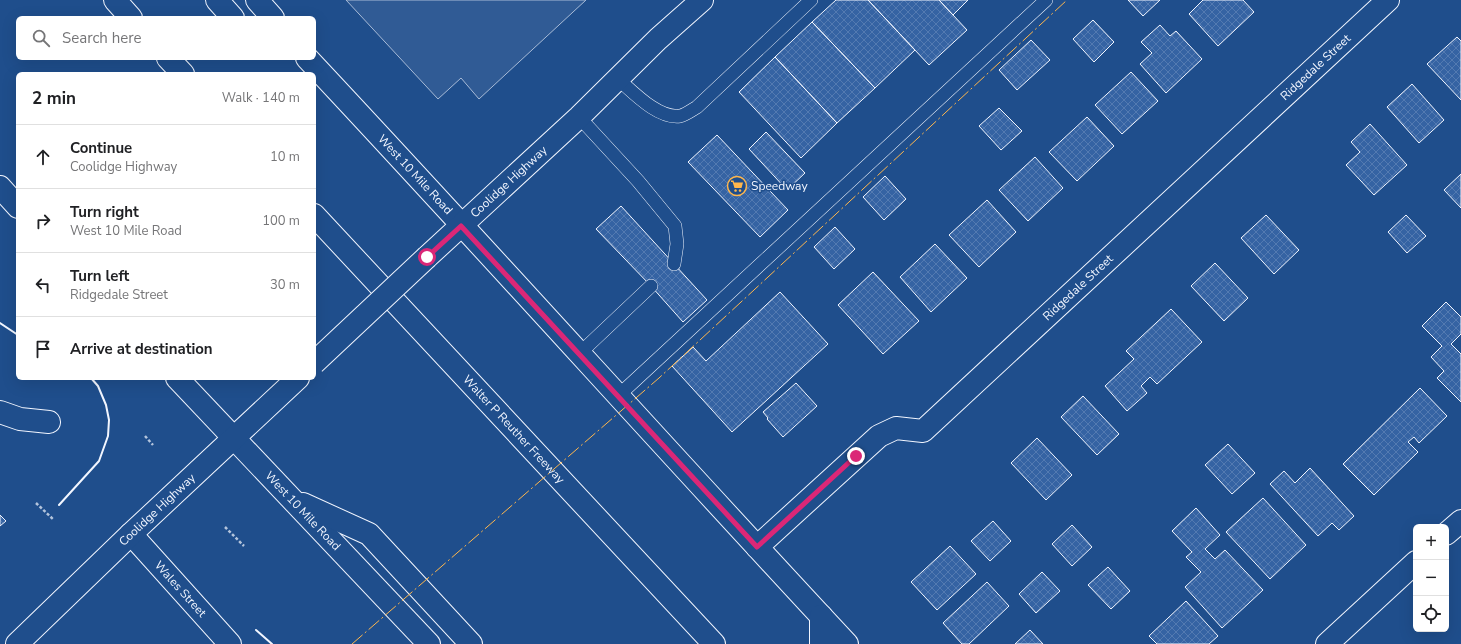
<!DOCTYPE html>
<meta charset="utf-8">
<style>
:root{--surface:#fff;--page:#f2f2f2;--text:#202124;--muted:#757577;--line:#e0e0e0}
body{margin:0;font-family:"Nunito Sans",sans-serif;background:var(--page);color:var(--text)}
.controls{position:absolute;right:12px;bottom:12px;display:grid;overflow:hidden;border-radius:6px;box-shadow:0 4px 16px #0002}
.controls button{width:36px;height:36px;display:grid;place-items:center;padding:0;border:0;border-bottom:1px solid var(--line);background:var(--surface);color:var(--text);font:20px sans-serif}
.stop{position:absolute;width:12px;height:12px;margin:-9px;border:3px solid #db2777;border-radius:50%;background:#fff}
.stop.end{background:#db2777;border-color:#fff;box-shadow:0 1px 4px #0008}
.list{margin:0;padding:0;list-style:none}
h2{display:flex;justify-content:space-between;align-items:center;height:52px;margin:0;padding:0 16px;font-size:17px}
h2 small{font-size:13px;font-weight:400;color:var(--muted)}
.list li{display:grid;grid-template-columns:26px 1fr auto;gap:12px;align-items:center;box-sizing:border-box;height:64px;padding:0 16px;border-top:1px solid var(--line)}
.list b{display:block;font-size:15px;white-space:nowrap}
.list p{margin:0;font-size:13px;white-space:nowrap;color:var(--muted)}
.list em{font-size:13px;font-style:normal;color:var(--muted)}
.icon{flex:none;width:22px;height:22px;fill:none;stroke:currentColor;stroke-width:2;stroke-linecap:round;stroke-linejoin:round}
.map{position:relative;flex:none;width:1461px;height:644px;overflow:hidden}
.search{position:absolute;background:var(--surface);box-shadow:0 4px 16px #0002;left:16px;top:16px;width:300px;height:44px;display:flex;align-items:center;gap:10px;box-sizing:border-box;padding:0 14px;border-radius:6px;color:var(--muted);font-size:15px}
.panel{position:absolute;background:var(--surface);box-shadow:0 4px 16px #0002;left:16px;top:72px;width:300px;height:308px;border-radius:6px}
.map>svg:first-child{display:block}
.parking{fill:#305b95;stroke:#a8bbd7}
.building{fill:url(#building-cross-hatch);stroke:#f2f6ff}
.lines{fill:none;stroke-linecap:round;stroke-linejoin:round}
.lane-casing{stroke:#f2f6ff;stroke-width:14}
.street-casing{stroke:#f2f6ff;stroke-width:24}
.secondary-casing{stroke:#f2f6ff;stroke-width:24}
.highway-casing{stroke:#f2f6ff;stroke-width:24}
.path{stroke:#b3c4dc;stroke-width:2.5;stroke-dasharray:3 2;stroke-linecap:butt}
.lane{stroke:#1f4e8c;stroke-width:13}
.street{stroke:#1f4e8c;stroke-width:22}
.secondary{stroke:#1f4e8c;stroke-width:22}
.highway{stroke:#1f4e8c;stroke-width:22}
.secondary-bridge-casing{stroke:#f2f6ff;stroke-width:24;stroke-linecap:butt}
.secondary-bridge{stroke:#1f4e8c;stroke-width:22}
.wall{stroke:#f2f6ff;stroke-width:2}
.power{stroke:#ffb74d;stroke-width:1;stroke-dasharray:14 3 2 3;stroke-linecap:butt}
.route{stroke:#db2777;stroke-width:5}
.labels{text-anchor:middle;stroke-width:3;stroke-linejoin:round;paint-order:stroke}
.street-label{font-size:12px;fill:#f2f6ff;stroke:#1f4e8c}
.poi-label{font-size:12px;fill:#f2f6ff;stroke:#1f4e8c;text-anchor:start}
</style>
<div class="map">
<svg width="1461" height="644" viewBox="0 0 1461 644">
<defs>
<pattern id="building-cross-hatch" width="8" height="8" patternUnits="userSpaceOnUse"><rect width="8" height="8" fill="#3563a3"/><path d="M0 0l8 8M0 8l8-8" fill="none" stroke="#537ab1"/></pattern>
</defs>
<rect width="100%" height="100%" fill="#1f4e8c"/>
<path class="parking" d="M346,0H586L479,99L461,78L438,99Z"/>
<path class="building" d="M836,0H868L915,50L875,88L812,22Z
M868,0H939L967,30L929,65Z
M939,0H968L953,15Z
M1128,0H1160L1143,16Z
M1203,0H1243L1254,12L1218,46L1189,14Z
M1093,20L1114,42L1094,62L1073,39Z
M812,22L875,88L837,123L775,57Z
M1160,25L1170,36L1176,31L1202,59L1166,93L1140,64L1152,53L1141,42Z
M1457,37L1461,41V100L1427,64Z
M1031,40L1050,60L1017,90L999,70Z
M775,57L837,123L801,158L739,92Z
M1131,72L1158,101L1122,134L1095,105Z
M1412,84L1444,120L1419,143L1387,107Z
M999,108L1022,131L1001,150L979,126Z
M1087,117L1114,146L1077,181L1049,152Z
M1370,124L1407,165L1374,195L1346,165L1360,152L1351,142Z
M766,132L805,173L787,190L749,149Z
M717,135L788,210L760,237L688,162Z
M1035,157L1063,188L1028,221L999,190Z
M1461,174V208L1444,190Z
M885,176L906,199L884,220L863,197Z
M987,200L1016,232L979,267L949,235Z
M621,206L707,300L683,322L651,286L596,229Z
M1266,215L1299,250L1274,274L1241,238Z
M1406,215L1426,236L1407,253L1388,232Z
M835,227L855,249L834,269L814,247Z
M935,244L967,278L931,312L900,277Z
M1215,263L1248,298L1224,321L1191,286Z
M873,272L919,321L883,354L838,305Z
M780,292L828,344L732,432L672,366L693,347L706,361Z
M1446,302L1461,317V334L1451,344L1461,354V402L1437,378L1444,371L1431,357L1442,346L1422,326Z
M1171,309L1202,342L1157,384L1150,377L1141,386L1147,393L1127,411L1105,386L1134,359L1126,351Z
M796,383L817,406L783,437L767,419L768,418L763,412Z
M1420,388L1447,416L1419,443L1414,437L1408,442L1418,452L1374,495L1343,464Z
M1083,396L1119,434L1097,455L1061,417Z
M1037,438L1072,475L1046,500L1011,463Z
M1228,444L1255,473L1232,494L1205,465Z
M1310,468L1354,516L1339,530L1332,523L1318,536L1270,484L1284,471L1295,483Z
M1263,498L1306,545L1270,579L1226,532Z
M1196,508L1220,535L1205,549L1215,559L1225,550L1263,590L1222,628L1185,587L1201,572L1186,557L1192,552L1172,531Z
M0,515L6,521L0,526Z
M993,521L1011,541L990,561L971,541Z
M1072,525L1092,547L1072,566L1052,544Z
M950,546L976,574L937,610L911,582Z
M1108,567L1130,591L1111,609L1088,585Z
M1042,572L1060,591L1036,613L1019,594Z
M987,582L1009,606L969,644H962L943,623Z
M1186,601L1218,636L1209,644H1157L1149,636Z
M1030,630L1043,644H1015Z"/>
<g class="lines">
<defs>
<path id="lane" d="M618,79C633,92 658,119 680,116C685,115 692,110 697,107L811,0
M579,117L638,181L675,226L677,244L674,264
M579,354L651,286
M618,396L1046,0"/>
<g id="street">
<path d="M0,412L20,419L49,422"/>
<path id="s1" d="M131,534L230,644"/>
<path d="M1446,534L1461,521"/>
<path id="s2" d="M757,547L879,436L896,428L923,431L1388,0"/>
<path d="M1327,644L1416,562"/>
</g>
<g id="secondary">
<path d="M217,0L233,18"/>
<path d="M257,0L273,18"/>
<path id="s3" d="M307,58C489,252 666,450 847,644"/>
<path d="M0,187L18,207"/>
<path id="s4" d="M427,257L579,117L658,39L702,0"/>
<path id="s5" d="M177,378L429,644"/>
<path d="M303,504L369,534L471,644"/>
<path d="M821,616V644"/>
<path id="s6" d="M17,644L131,534L298,378"/>
</g>
<g id="highway">
<path d="M115,0L131,18"/>
<path d="M168,58L183,74"/>
<path id="s7" d="M314,215L714,644"/>
</g>
</defs>
<use href="#lane" class="lane-casing"/>
<use href="#street" class="street-casing"/>
<use href="#secondary" class="secondary-casing"/>
<use href="#highway" class="highway-casing"/>
<path class="path" d="M145,436L153,445
M36,503L54,520
M225,527L244,546"/>
<use href="#lane" class="lane"/>
<use href="#street" class="street"/>
<use href="#secondary" class="secondary"/>
<use href="#highway" class="highway"/>
<defs>
<path id="secondary-bridge" d="M314,363L427,257"/>
</defs>
<use href="#secondary-bridge" class="secondary-bridge-casing"/>
<use href="#secondary-bridge" class="secondary-bridge"/>
<path class="wall" d="M0,323L18,335
M59,505L99,461L108,436L109,420L106,405L98,386L91,378
M256,630L272,644"/>
<path class="power" d="M352,644L659,378L1067,0"/>
</g>
<g class="lines">
<path class="route" d="M427,257L461,226L757,547L856,456"/>
</g>
<defs>
<symbol id="supermarket-ring" viewBox="-11 -11 22 22"><circle r="9.5" fill="#1f4e8c" stroke="#ffb74d" stroke-width="1.5"/><path d="M-6-5.5h2.5l.6 2H6L4.5 2H-2.5L-4.4-4H-6ZM-1.5 3.2a1.3 1.3 0 1 0 .1 0ZM3 3.2a1.3 1.3 0 1 0 .1 0Z" fill="#ffb74d"/></symbol>
</defs>
<g fill-rule="evenodd">
<use href="#supermarket-ring" x="726" y="175" width="22" height="22"/>
</g>
<g class="labels">
<g class="street-label">
<text dy="4" stroke="none"><textPath href="#s2" startOffset="746">Ridgedale Street</textPath></text>
<text dy="4" stroke="none"><textPath href="#s3" startOffset="159">West 10 Mile Road</textPath></text>
<text dy="4" stroke="none"><textPath href="#s4" startOffset="111">Coolidge Highway</textPath></text>
<text dy="4" stroke="none"><textPath href="#s2" startOffset="422">Ridgedale Street</textPath></text>
<text dy="4" stroke="none"><textPath href="#s7" startOffset="293">Walter P Reuther Freeway</textPath></text>
<text dy="4" stroke="none"><textPath href="#s6" startOffset="194">Coolidge Highway</textPath></text>
<text dy="4" stroke="none"><textPath href="#s5" startOffset="183">West 10 Mile Road</textPath></text>
<text dy="4" stroke="none"><textPath href="#s1" startOffset="74">Wales Street</textPath></text>
</g>
<g class="poi-label">
<text x="751" y="190">Speedway</text>
</g>
</g>
</svg>
<div class="controls">
<button>+</button>
<button>−</button>
<button><svg class="icon" aria-label="locate" viewBox="0 0 24 24"><circle cx="12" cy="12" r="6"/><path d="M12 2v4M12 18v4M2 12h4M18 12h4"/></svg></button>
</div>
<div class="stop" style="left:427px;top:257px"></div>
<div class="stop end" style="left:856px;top:456px"></div>
<div class="search"><svg class="icon" aria-label="search" viewBox="0 0 24 24"><circle cx="10" cy="10" r="6"/><path d="M15 15l6 6"/></svg>Search here</div>
<section class="panel">
<h2>2 min<small>Walk · 140 m</small></h2>
<ul class="list">
<li><svg class="icon" aria-label="ahead" viewBox="0 0 24 24"><path d="M12 20V5M6 11l6-6 6 6"/></svg><div><b>Continue</b><p>Coolidge Highway</p></div><em>10 m</em></li>
<li><svg class="icon" aria-label="right" viewBox="0 0 24 24"><path d="M7 20v-9h11M14 6l5 5-5 5"/></svg><div><b>Turn right</b><p>West 10 Mile Road</p></div><em>100 m</em></li>
<li><svg class="icon" aria-label="left" viewBox="0 0 24 24"><path d="M17 20v-9H6M10 6l-5 5 5 5"/></svg><div><b>Turn left</b><p>Ridgedale Street</p></div><em>30 m</em></li>
<li><svg class="icon" aria-label="arrive" viewBox="0 0 24 24"><path d="M6 21V4h12l-3 4 3 4H6"/></svg><div><b>Arrive at destination</b></div></li>
</ul>
</section>
</div>
